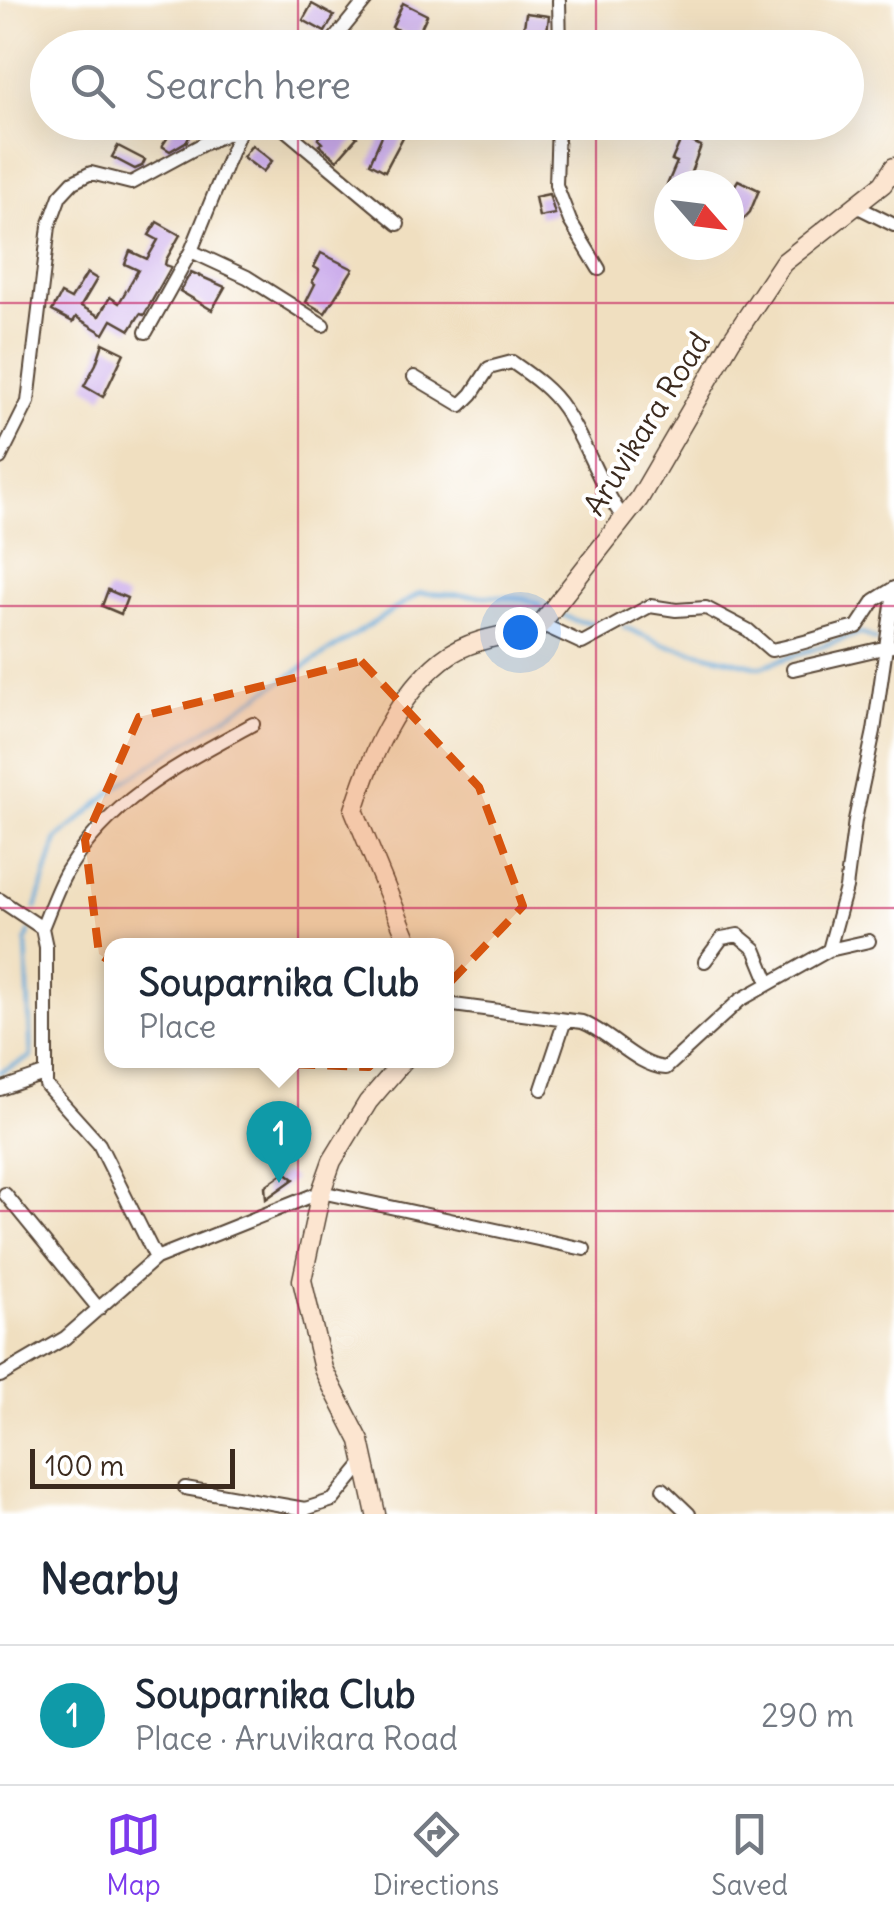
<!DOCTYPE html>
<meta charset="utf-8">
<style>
:root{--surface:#fff;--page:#f6f6f7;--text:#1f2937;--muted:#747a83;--line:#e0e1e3;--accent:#7c3aed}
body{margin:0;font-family:Delius,sans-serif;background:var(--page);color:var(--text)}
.compass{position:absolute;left:654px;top:170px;width:90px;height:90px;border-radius:50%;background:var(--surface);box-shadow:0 10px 40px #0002;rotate:118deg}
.scale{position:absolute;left:30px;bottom:25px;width:205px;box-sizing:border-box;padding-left:10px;border:5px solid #3b2a1e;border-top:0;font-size:28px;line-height:35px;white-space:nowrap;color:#3b2a1e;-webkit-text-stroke:8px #fff;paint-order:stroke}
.you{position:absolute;left:520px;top:632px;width:35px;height:35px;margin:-25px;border:8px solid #fff;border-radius:50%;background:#1a73e8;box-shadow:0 0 0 15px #1a73e833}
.badge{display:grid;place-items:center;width:65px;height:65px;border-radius:50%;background:var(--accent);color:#fff;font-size:32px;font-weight:700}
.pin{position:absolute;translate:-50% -82px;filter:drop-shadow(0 2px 5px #0008)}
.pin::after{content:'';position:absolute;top:52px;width:35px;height:30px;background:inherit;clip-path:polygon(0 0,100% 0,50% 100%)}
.popup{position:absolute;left:104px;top:938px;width:350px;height:130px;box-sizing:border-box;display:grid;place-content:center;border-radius:20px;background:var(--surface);filter:drop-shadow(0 2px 8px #0005);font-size:32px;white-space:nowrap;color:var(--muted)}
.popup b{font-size:38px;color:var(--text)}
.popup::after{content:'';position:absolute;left:50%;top:100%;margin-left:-20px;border:20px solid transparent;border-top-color:var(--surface)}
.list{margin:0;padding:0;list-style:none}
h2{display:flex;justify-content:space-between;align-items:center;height:130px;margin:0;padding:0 40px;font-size:42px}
h2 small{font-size:32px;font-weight:400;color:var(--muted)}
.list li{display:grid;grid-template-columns:65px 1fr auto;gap:30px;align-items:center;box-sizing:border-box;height:140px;padding:0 40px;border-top:2px solid var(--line)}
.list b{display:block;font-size:38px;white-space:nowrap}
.list p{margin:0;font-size:32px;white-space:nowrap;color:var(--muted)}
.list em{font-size:32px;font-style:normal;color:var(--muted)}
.icon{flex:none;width:55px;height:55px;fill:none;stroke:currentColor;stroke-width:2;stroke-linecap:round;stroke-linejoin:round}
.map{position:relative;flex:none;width:894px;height:1514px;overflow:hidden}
.search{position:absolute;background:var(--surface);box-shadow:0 10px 40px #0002;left:30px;right:30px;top:30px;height:110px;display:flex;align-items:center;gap:25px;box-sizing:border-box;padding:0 35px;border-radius:55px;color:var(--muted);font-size:38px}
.sheet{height:270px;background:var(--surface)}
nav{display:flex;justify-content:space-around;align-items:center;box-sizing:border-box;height:140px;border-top:2px solid var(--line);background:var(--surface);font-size:28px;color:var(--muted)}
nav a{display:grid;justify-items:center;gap:5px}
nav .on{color:var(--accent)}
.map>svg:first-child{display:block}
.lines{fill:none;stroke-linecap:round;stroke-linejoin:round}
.stream{stroke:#62a8d8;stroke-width:4}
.building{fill:#caaaeb}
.street-casing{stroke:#564536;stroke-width:16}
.secondary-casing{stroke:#564536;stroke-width:21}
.street{stroke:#fff;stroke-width:12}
.secondary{stroke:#fce5d0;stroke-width:18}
.marked{fill:#d7540e;fill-opacity:0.2;stroke:#d7540e;stroke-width:8;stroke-dasharray:20 12;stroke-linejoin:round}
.grid{fill:none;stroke:#c2185b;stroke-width:2.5;stroke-opacity:0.55}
.labels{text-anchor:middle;stroke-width:8;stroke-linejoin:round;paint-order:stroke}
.street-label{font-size:30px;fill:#3b2a1e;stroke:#fff}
</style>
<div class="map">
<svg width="894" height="1514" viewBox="0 0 894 1514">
<rect width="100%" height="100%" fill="#fff"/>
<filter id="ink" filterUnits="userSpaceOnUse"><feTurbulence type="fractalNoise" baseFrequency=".01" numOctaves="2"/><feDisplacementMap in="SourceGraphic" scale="20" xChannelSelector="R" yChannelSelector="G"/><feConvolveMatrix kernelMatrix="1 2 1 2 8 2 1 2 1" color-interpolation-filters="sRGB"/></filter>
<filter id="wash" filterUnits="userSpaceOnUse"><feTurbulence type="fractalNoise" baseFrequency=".0048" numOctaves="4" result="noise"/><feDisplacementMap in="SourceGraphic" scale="40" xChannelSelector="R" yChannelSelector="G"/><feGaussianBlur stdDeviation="2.25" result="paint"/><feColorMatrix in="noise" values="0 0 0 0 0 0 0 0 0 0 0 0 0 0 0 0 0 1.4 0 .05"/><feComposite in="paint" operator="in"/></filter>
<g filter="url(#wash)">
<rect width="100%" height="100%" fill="#f0dfc0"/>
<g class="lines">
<path class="stream" d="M563,615L576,621L605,624
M624,627L663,644L760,667L861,633L876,640
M36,908L57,839L124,782L420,593L524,598L540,605
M0,1072L31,1057L26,942L29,932"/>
</g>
<g id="blocks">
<path class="building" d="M403,3L427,15L416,39L392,27Z
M312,4L334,16L325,32L303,20Z
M526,13L549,16L545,48H521Z
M178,122L192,131L187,141L170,151L162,146Z
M388,122H411L385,171L370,163Z
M341,123L357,137L337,160L319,145L322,143L318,139L330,125L336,130Z
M682,137L701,146L686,185H667L677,162L672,160Z
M252,145L272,161L263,172L243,157Z
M118,146L145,160L142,166L135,169L112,157Z
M738,180L759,190L750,212L737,226L729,219V195Z
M549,194L555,214L539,217L535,197Z
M157,222L180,235L166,260L165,265L171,267L144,315L140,314L130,330L112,320L104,334L76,317L73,322L52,311L61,294L71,299L87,273L97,279L81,306L99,316L110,297L119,303L138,270L125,264L130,251L147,259L158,240L149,235Z
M321,253L353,269L325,313L306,302L315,284L312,282L319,270L314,267Z
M191,272L225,287L212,310L180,291Z
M103,343L124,353L103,397L84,386L96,364Z
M108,590L127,598L121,614L102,606Z
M285,1172L294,1179L266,1199L265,1186Z"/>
</g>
</g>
<g filter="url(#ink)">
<use href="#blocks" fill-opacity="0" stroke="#564536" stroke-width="2.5"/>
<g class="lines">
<defs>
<path id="street" d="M559,0L560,48
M327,48L366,0
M276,122L398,224
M558,122L556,185L570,221L599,269
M856,206L894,225
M191,251L247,277L323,325
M146,332L191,251L241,128
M414,377L461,405L472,394L489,368L512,362C532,376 551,389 564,409C587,444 599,485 624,519
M0,458L28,402L49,226L60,196L73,182L91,173L131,183L205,143L241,128L247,122
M541,624L582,643L650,606L676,610L706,608L748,630L771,650C801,645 827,634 857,627L875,600L894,588
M793,669L892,646
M0,900L42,928L46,947V1085L99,1144L156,1258
M42,928C50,909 57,888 67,871C111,798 182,763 253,724
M829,950L846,888L855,820L874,731L894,591
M705,961L722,938L738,935L755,949L769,983
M446,1004L582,1022C611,1033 636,1066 666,1068L740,1000L829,950L869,941
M0,1089L44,1074
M542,1089L565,1020
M5,1194L99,1309
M0,1376L65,1338L156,1258L321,1192L584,1249
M185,1488L305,1509L333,1500L365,1461
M663,1489L689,1514"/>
<path id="secondary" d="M410,946L354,810C371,756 396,697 442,660C468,639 506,635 537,629L639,499L731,341L783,263L883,184L894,167
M376,1514L360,1441L323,1369L302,1280L321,1192L332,1161L368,1102L404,1060"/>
</defs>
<use href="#street" class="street-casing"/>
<use href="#secondary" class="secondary-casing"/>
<use href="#street" class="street"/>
<use href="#secondary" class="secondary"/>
</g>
</g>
<path class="marked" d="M361,661L479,787L523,906L369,1067L262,1063L99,954L85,840L139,717Z"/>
<path class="grid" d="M298,0V48M596,0V48M298,122V1514M596,122V1514M0,303H894M0,606H894M0,908H894M0,1211H894"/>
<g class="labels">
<g class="street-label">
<text transform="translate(647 424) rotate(-58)" y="10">Aruvikara Road</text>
</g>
</g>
</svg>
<svg class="compass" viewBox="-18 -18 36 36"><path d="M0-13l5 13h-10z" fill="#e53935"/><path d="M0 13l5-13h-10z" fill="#747a83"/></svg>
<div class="scale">100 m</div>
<div class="you"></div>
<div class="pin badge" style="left:279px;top:1183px;background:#0f9aa8">1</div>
<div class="popup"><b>Souparnika Club</b>Place</div>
<div class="search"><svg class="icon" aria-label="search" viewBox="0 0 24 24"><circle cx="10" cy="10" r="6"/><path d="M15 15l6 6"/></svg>Search here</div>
</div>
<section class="sheet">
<h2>Nearby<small></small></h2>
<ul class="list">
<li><span class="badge" style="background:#0f9aa8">1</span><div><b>Souparnika Club</b><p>Place · Aruvikara Road</p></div><em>290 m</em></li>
</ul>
</section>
<nav>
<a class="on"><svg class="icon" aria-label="map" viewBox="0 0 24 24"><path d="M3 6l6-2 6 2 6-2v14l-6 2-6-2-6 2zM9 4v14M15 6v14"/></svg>Map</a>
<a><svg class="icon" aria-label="directions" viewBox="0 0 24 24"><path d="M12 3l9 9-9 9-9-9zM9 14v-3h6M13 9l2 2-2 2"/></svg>Directions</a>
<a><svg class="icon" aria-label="saved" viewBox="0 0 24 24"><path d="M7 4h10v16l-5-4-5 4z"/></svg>Saved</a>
</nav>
